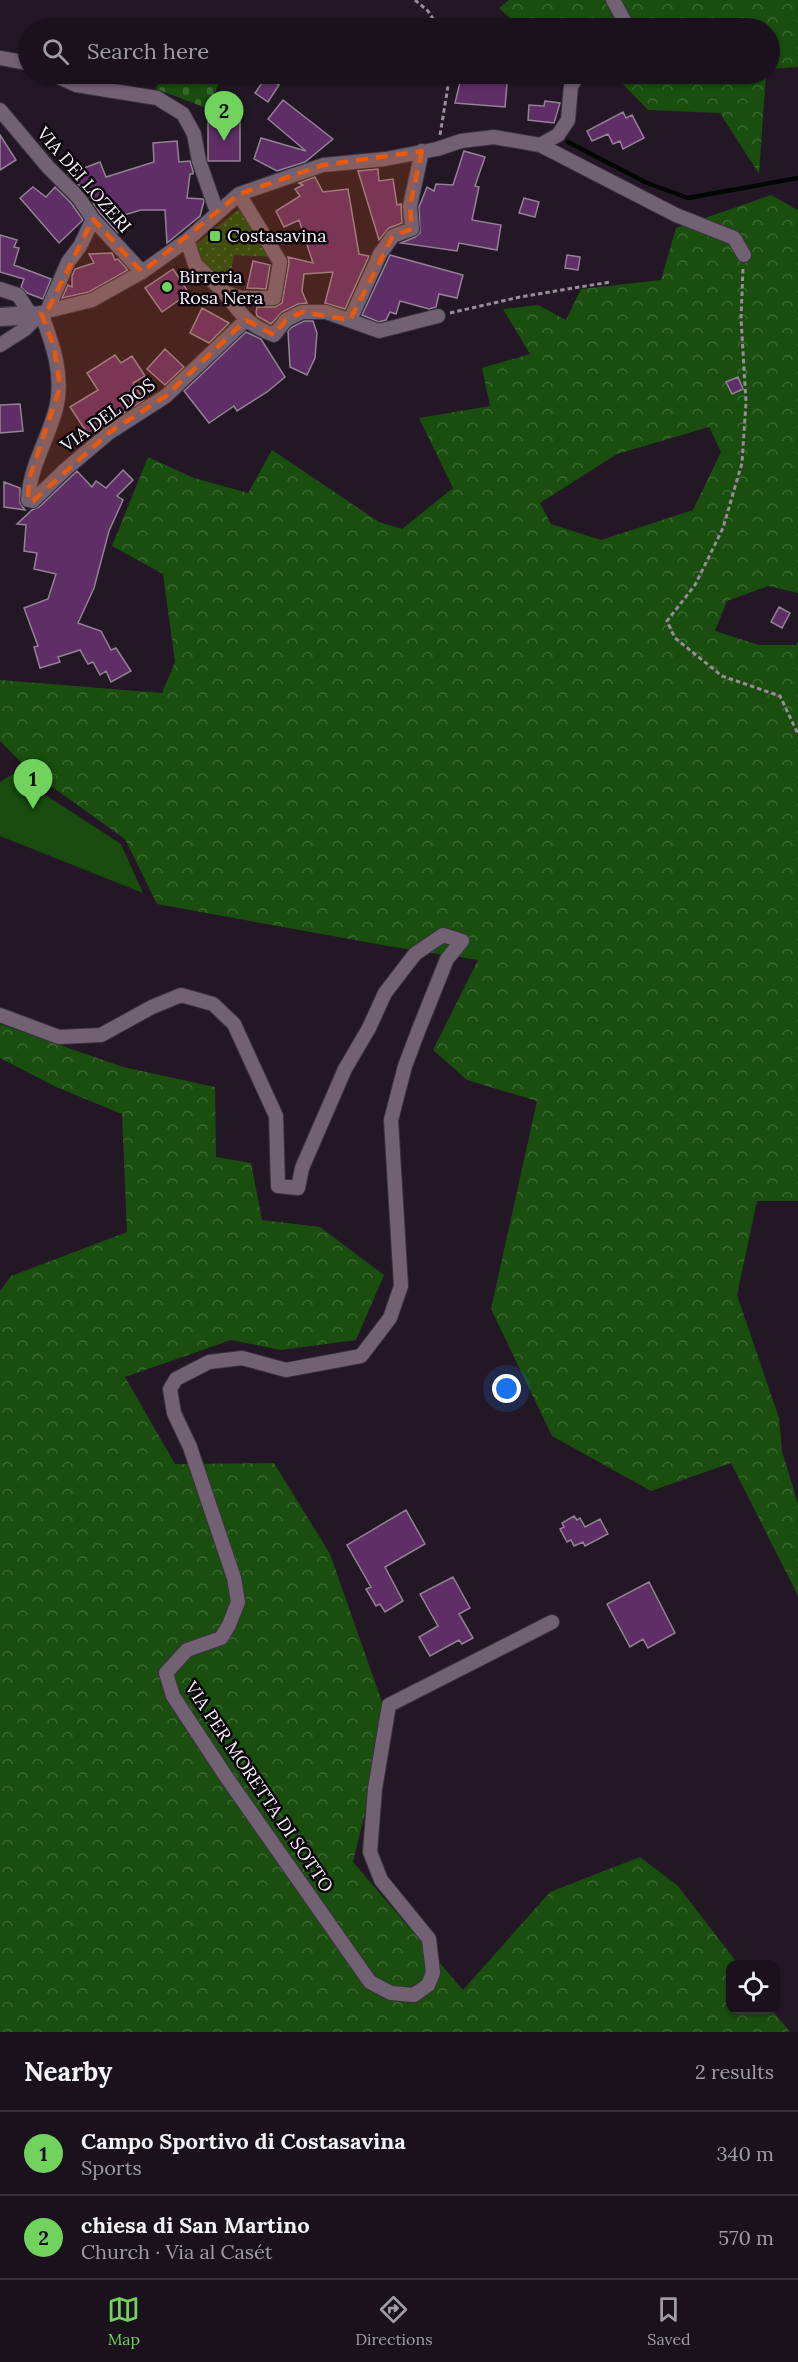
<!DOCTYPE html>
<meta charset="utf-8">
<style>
:root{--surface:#1a111c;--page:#231a25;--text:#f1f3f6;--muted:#9f9da3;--line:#38313b;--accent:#71d35e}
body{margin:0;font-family:Lora,serif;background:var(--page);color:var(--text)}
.controls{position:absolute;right:18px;bottom:18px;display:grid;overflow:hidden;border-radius:12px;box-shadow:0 2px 4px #0004}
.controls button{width:54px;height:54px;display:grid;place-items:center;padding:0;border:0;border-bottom:2px solid var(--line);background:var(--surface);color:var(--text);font:30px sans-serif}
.you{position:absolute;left:507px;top:1389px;width:21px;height:21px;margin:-15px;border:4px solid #fff;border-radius:50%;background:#1a73e8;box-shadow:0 0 0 9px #1a73e833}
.badge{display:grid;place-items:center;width:39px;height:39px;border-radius:50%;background:var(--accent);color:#111;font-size:20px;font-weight:700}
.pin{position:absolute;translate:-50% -50px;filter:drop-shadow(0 2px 3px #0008)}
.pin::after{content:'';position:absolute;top:32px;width:21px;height:18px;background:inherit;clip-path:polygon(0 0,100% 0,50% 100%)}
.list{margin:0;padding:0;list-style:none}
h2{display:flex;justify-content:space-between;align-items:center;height:78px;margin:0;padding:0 24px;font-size:26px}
h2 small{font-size:20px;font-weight:400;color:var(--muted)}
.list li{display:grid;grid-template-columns:39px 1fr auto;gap:18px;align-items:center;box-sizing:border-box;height:84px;padding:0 24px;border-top:2px solid var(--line)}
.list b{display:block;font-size:22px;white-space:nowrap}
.list p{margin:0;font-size:20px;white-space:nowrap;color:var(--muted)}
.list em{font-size:20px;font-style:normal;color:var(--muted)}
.icon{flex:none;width:33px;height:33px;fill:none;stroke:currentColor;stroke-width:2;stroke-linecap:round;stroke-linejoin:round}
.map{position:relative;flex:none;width:798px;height:2032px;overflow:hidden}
.search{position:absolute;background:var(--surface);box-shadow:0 2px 4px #0004;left:18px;right:18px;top:18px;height:66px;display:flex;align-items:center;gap:15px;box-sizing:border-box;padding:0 21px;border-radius:33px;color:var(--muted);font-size:22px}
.sheet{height:246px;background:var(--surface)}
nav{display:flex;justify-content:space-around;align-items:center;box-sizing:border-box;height:84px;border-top:2px solid var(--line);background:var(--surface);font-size:16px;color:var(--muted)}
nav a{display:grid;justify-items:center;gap:3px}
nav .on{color:var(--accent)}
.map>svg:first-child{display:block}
.forest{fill:url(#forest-crowns);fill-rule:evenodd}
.cemetery{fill:url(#cemetery-stones)}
.park{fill:url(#park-dots)}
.pitch{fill:#194c0e}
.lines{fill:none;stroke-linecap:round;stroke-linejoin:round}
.stream{stroke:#000700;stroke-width:4.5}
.building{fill:#602e67;stroke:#928294;stroke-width:1.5}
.minor-casing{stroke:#3b323d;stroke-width:16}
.tertiary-casing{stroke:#3b323d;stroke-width:21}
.path{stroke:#978c98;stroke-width:3;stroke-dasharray:4.5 3;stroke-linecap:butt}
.minor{stroke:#716173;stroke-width:14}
.tertiary{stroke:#716173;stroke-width:18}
.marked{fill:#e8590c;fill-opacity:0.2;stroke:#e8590c;stroke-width:4.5;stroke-dasharray:12 8;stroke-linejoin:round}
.poi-dot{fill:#71d35e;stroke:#09050a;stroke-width:2}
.labels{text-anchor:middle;stroke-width:5;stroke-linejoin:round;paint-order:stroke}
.street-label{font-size:18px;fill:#f8eff9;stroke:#09050a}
.poi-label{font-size:18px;fill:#f8eff9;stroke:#09050a;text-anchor:start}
</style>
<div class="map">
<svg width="798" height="2032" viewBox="0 0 798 2032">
<defs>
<pattern id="forest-crowns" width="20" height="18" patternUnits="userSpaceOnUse" patternTransform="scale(1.5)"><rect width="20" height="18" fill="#194e0e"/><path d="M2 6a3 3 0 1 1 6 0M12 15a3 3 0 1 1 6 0" fill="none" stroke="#3b6832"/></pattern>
<pattern id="cemetery-stones" width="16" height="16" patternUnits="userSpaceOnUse" patternTransform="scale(1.5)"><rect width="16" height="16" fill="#194c0e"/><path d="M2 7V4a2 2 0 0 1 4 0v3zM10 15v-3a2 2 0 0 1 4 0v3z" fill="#3b6632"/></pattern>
<pattern id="park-dots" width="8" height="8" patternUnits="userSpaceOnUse" patternTransform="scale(1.5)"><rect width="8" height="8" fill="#194c0e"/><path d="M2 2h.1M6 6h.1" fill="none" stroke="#3b6632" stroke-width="1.8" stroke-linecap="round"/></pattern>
</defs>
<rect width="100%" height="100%" fill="#231725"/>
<path class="forest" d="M509,0H798V67L770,69V28H521L499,8Z
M613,74H766L759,174L720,113L648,110Z
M771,195L798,210V593L768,586L727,601L715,631L759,645H796L798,642V1201H757L737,1295L779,1418L782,1451L798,1504V1596L731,1463L651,1491L552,1436L491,1309L537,1101L467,1080L433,1050L478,960L388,946L157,904L125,839L30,771L0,741V680L162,693L175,662L163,574L112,546L148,457L194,478L248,493L272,450L379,522L402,529L453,488L419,418L490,406L482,368L530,354L503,309L538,305L566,320L581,289L661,280L676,228ZM709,427L721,452L693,510L601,540L551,524L540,503L617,454Z
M0,1024L123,1067L215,1087L216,1157L251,1163L262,1220L320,1227L384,1275L356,1340L281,1350L231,1340L125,1377L175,1464L274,1463L330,1554L388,1719L353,1862L463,1990L550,1892L640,1857L678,1886L738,1964H730V2010H772L790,2032H0V1291L11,1276L127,1232L122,1114L56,1087L0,1058Z"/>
<path class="cemetery" d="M162,74H222L209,109L156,89Z"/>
<path class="park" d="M244,205L273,257L234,255L228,290L190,249Z"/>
<path class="pitch" d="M13,774L121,844L143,893L0,836V782Z"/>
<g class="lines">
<path class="stream" d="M568,142L647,183L688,198L798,178"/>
</g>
<path class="building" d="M462,74H508L505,107L455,103Z
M266,77L279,85L268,102L255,93Z
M283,100L333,139L305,162L277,171L254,159L261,138L306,151L268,119Z
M545,101L560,103L554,123L528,120L529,105L544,106Z
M213,109H230V118H240V161H208V122H213Z
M623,112L626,118L632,115L644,138L623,149L620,141L613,144L608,134L592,141L587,131Z
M0,135L16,160L0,170Z
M177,141L179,162L190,161L193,171V174H190L187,198L203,199L204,201L200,216L167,243L165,210H141L124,215L127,230L118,233L100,213L85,191L68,174L100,162L106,177L154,162L153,143Z
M464,151L485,157L475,186L479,187L472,220L501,225L497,250L459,243L457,251L401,243L415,237L420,233L419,207L427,187L434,191L436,184L453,185Z
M378,169L379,181L393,179L397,205L401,204L402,223L389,228L379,240L358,171Z
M315,177L323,192L348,189L359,254L369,256L345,309L325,303L333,272L304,274L302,291L307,303L298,304L282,312L271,324L257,316L256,312L257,307H275L282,303L289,263L288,257L313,263L299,220L284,227L276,211L300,196L295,189L303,185L299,183Z
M33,187L46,197L55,187L71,203L83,220L59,243L20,198Z
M524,198L539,202L535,217L519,213Z
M0,235L17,240L14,247L19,248L14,265L51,279L43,299L27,293L21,287L24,279L0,272Z
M112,253L115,260L118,259L128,270L89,292L62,298L68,285L72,287V276L75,269L94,263L89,254Z
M390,255L463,275L457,298L439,294L436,307L429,309L400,301L396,314L390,312L386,320L379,322L362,315Z
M567,255L580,257L578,270L565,268Z
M253,261L270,265L266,289L247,288Z
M173,269L189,293L162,312L145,288Z
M202,308L229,323L209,343L190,333Z
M304,321H313L317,333L315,358L307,375L290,367L288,331L292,327Z
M246,332L261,339L285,377L267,392L237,411L234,406L209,423L184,391Z
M165,349L184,367L165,385L147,369Z
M115,355L121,363L132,356L145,376L133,383L144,400L89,436L70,407L98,390L87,373Z
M738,377L743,389L732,394L726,382Z
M20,404L23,431L0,433V405Z
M123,470L133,480L117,496L123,500L109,531L94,588L78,623L101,631L111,650L116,648L131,671L111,682L106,671L100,675L93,662L88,664L80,650L58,657L60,662L40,668L34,647L38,646L24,608L48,599L56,574L34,569L37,553L24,551L26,525L17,524L32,510L39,507L77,471L92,487L96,481L106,488Z
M4,482L20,488V503L25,510L4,507Z
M779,607L790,613L782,628L771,622Z
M406,1510L425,1544L385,1567L403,1601L385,1612L380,1604L376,1606L366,1589L371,1587L347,1545Z
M574,1516L577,1520L580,1518L585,1527L600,1519L608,1534L585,1546L583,1542L574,1546L571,1540L567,1542L560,1529L564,1527L562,1523Z
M453,1577L470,1608L459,1614L473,1638L462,1644L459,1640L430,1656L419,1637L438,1626L420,1594Z
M649,1582L675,1633L648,1648L643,1639L630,1647L607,1604Z"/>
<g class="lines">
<defs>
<path id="minor" d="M613,0L625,22L619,28
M0,58L28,63
M52,74L76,85L157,98L183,114L194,134L199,161L217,212
M0,110L48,167L78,197L93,219L142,272
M540,145L676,215L734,238L744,255
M187,240L195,264L224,292L241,298H274L280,262L239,194
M0,289L18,295L31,315L92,300L142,272L187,240L239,194L323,165L385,159L437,149L461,141L494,137L540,145L558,135L568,120L571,86L579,74
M224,292C241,314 247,325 274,335L286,320L302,312H326L379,331L438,316
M47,311L68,262L80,246L93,219
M350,320L380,254L393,236L412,229L410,206L422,151
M0,345L25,329L41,313C53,345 65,378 55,412C46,443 30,467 28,500L33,501L66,469L110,432L166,396L246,320
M0,1015L59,1037L101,1035L152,1007L181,995L213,1004L234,1024L276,1116L278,1186L298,1188L302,1168L345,1069L369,1028L385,993L415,954L443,935L462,941L447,959L419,1029L405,1066L391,1120L401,1286L390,1318L361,1356L286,1370L242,1358L209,1362L176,1379L170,1389L174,1413L190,1447L234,1578L238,1602L229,1625L221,1638L187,1650L166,1673L173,1696L227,1778L370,1982L391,1993L414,1995L428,1985L433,1973L429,1939L381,1880L370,1852L375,1789L389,1705L552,1622"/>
<path id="tertiary" d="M0,317L31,315"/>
</defs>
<use href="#minor" class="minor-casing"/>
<use href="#tertiary" class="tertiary-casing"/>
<path class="path" d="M415,0L428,11L439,28
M440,135L450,74
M743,269L741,318L746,402L742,463L723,528L695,585L667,621L675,638L722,676L780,696L798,734
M450,313L520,297L610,282"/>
<use href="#minor" class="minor"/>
<use href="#tertiary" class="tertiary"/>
</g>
<path class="marked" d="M422,151L410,206L412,229L393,236L350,320L302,312L286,320L274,335L246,320L166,396L110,432L33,501L28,500L29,479L60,387L54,347L41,313L47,311L93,219L142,272L239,194L323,165Z"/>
<g class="poi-dot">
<rect x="209" y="230" width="12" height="12" rx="3"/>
<circle cx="167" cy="287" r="6"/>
</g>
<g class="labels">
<g class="street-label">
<text transform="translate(84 180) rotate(49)" y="6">VIA DEI LOZERI</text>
<text transform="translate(108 415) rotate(-36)" y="6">VIA DEL DOS</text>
<text transform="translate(259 1787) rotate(56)" y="6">VIA PER MORETTA DI SOTTO</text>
</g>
<g class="poi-label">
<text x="227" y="242">Costasavina</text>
<text x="179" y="283">Birreria<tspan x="179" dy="21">Rosa Nera</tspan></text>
</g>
</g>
</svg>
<div class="controls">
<button><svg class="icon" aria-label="locate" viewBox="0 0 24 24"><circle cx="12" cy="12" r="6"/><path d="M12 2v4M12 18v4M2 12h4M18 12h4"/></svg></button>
</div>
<div class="you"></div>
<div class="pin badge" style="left:33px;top:809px">1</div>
<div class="pin badge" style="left:224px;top:141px">2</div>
<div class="search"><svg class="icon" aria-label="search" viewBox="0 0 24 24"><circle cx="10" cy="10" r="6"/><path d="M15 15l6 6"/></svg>Search here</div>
</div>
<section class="sheet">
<h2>Nearby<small>2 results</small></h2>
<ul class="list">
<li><span class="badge">1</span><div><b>Campo Sportivo di Costasavina</b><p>Sports</p></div><em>340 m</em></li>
<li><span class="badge">2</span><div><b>chiesa di San Martino</b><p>Church · Via al Casét</p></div><em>570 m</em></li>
</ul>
</section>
<nav>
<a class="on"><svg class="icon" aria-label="map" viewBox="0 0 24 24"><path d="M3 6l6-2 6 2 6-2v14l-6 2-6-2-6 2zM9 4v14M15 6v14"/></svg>Map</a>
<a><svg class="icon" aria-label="directions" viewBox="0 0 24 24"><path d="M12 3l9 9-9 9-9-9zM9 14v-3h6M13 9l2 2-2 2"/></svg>Directions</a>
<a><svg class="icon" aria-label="saved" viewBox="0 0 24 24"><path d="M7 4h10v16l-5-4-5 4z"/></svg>Saved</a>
</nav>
